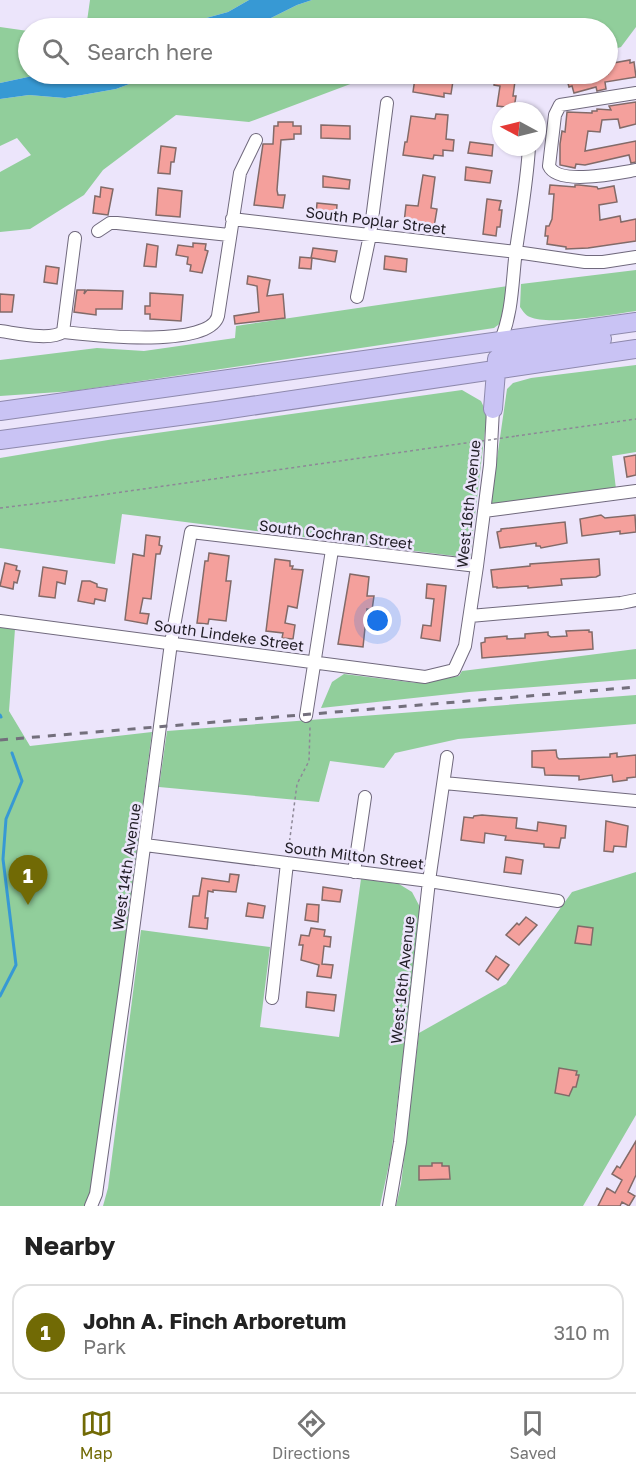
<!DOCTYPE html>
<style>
:root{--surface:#fff;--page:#f2f2f2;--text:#222;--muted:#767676;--line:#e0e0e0;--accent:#716a05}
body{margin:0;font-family:"Golos Text",sans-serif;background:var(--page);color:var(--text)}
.compass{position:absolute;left:492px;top:102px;width:54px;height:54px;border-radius:50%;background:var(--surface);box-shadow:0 2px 4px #0004;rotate:277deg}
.you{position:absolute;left:378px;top:621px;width:21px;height:21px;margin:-15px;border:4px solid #fff;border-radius:50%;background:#1a73e8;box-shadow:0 0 0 9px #1a73e833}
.badge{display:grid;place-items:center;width:39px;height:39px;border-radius:50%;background:var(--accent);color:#fff;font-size:20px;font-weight:700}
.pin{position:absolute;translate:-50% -50px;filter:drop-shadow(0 2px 3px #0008)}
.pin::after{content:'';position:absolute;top:32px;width:21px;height:18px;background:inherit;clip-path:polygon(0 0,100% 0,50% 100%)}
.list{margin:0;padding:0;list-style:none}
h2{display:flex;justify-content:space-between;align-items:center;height:78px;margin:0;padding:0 24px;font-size:26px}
h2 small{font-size:20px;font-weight:400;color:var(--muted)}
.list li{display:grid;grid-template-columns:39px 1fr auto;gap:18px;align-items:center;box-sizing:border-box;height:96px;margin:0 12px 12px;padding:0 12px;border:2px solid var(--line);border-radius:18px}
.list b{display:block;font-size:22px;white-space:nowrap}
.list p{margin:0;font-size:20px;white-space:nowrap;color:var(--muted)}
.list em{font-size:20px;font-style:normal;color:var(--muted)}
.icon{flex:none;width:33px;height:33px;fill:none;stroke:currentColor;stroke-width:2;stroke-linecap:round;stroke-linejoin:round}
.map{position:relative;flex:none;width:636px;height:1206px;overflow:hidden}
.search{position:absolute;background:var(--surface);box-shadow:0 2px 4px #0004;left:18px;right:18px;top:18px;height:66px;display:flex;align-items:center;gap:15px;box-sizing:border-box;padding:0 21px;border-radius:33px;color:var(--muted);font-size:22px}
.sheet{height:186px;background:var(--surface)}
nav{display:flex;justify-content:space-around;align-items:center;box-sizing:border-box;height:84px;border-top:2px solid var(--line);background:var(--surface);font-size:16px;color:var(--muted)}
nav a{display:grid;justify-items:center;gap:3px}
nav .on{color:var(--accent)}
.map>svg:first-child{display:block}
.green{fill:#91ce9b}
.water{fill:#3799d4}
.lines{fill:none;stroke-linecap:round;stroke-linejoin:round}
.stream{stroke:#3799d4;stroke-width:3}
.building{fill:#f4a09c;stroke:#826a68;stroke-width:1.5}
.minor-casing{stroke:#70697d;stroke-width:14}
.highway-casing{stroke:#8e89ac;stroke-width:20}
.path{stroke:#8d8897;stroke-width:1.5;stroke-dasharray:3 3;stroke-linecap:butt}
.minor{stroke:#fff;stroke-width:12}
.highway{stroke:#c9c3f4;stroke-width:18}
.rail{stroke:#736f7c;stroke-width:3;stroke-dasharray:8 8;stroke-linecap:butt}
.path-bridge{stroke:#8d8897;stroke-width:1.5;stroke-dasharray:3 3;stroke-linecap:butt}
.labels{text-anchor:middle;stroke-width:5;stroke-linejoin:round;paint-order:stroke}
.street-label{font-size:15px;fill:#201d25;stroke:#ece5fb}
</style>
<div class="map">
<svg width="636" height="1206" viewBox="0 0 636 1206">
<rect width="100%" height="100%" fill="#ece5fb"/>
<path class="green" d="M90,0H249L228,12L170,28H86Z
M312,0H636V27L621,47L608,51V28H251L297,5Z
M0,27L28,31V74H42L0,83Z
M156,74H377L249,122L176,115L103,170L84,195L30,229L0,232V172L31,155L17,138L0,146V99L29,95L65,98L116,89Z
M636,270V311C613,314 549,326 530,317C525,315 523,311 520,307L521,284Z
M508,286L502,322L494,328L74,391L0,396V360L97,348L144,351L235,338L236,326Z
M636,365V452L612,456L616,489L490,507L507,389L513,383L531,378Z
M462,390L481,401L487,414L470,558L122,514L115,564L0,548V458L114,439Z
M0,625L15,629L9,711L30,746L152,732L98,1153L89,1206H0Z
M636,649V679L469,692L321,708L332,682L344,674L417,683L459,676L462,671Z
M636,695V724L458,739L395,753L384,768L330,761L319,802L159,787L167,731Z
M636,872V1115L583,1206H396L401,1184L419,1033L506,984L572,892Z
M361,879L399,884L412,892L421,909L391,1155L380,1206H103L108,1188L141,930L270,947L260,1027L339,1037Z"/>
<path class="water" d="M249,0H312L297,5L251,28H170L228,12Z
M42,74H156L116,89L65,98L29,95L0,99V83Z"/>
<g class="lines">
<path class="stream" d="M0,715L1,717
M0,996L16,965L3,859L6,819L22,781L12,753"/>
</g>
<path class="building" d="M630,60V63L634,62L636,77L605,82L606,89L597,91L596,87L574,93L572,86L569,87L566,76L570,74H608V64Z
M495,74H516L513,96H516L514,108L497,106L500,86L494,85Z
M415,78L453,81L451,94L444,93V97L413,92Z
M636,102V124L620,128L618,119L602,120L600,132L588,131L585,151L636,141V162L631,163L629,155L585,165L576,164L575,168L560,165V144L562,131L565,132L567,112L592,113V111H597V109L611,110L609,106Z
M436,114L448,115L446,139L454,140L453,151L443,150V156L434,155L433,159L403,155L405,142H407L411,116L435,119Z
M278,122H293V126H301V134H294V139L281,140L277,190L278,195H285L283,208L254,205L263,144H273L274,126H278Z
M321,125L350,126V139L321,138Z
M470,142L493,145L492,156L468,153Z
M161,146L176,148L174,162H171L170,174L158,173Z
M466,167L492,171L490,183L465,180Z
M423,175L435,177L431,208L437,209L434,227L404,223L406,205L418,206Z
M323,176L350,180L349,189L323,187Z
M550,185L575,187V185H579L597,187L598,189L614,186L617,202L599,205L600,220L620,216L621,222L636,219V241L588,248L566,249V247L547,244L548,236H545L546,226H549L552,219L554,194H549Z
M101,187L113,189L108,215L93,213L95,196L100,197Z
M158,188L182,191L180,217L156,215Z
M487,199L501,201L499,210H502L500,227H497L496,236L483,234Z
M317,203L337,205L336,217L316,215Z
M193,243L206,244L205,250L208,251L202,273L190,271L191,265L187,264L188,257L176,255L178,245L193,247Z
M147,244L158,246L156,267L144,266Z
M313,248L337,251L335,262L312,258L311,269L299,268L300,257L311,258Z
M385,256L407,259L406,272L384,269Z
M46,266L59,268L57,284L44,282Z
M248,276L270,280L267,296L283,294L285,318L235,324L234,316L259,312L257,286L247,284Z
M77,290H85L84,294L87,290L123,291L122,309H96V315L74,312Z
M150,293L183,295L181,321L150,319V314H145V306H150Z
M0,294L14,295L12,312H0Z
M636,455V475L627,477L624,457Z
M601,515L605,518L635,515L636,532L620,534V531L582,536L580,519Z
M565,522L567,543L541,548L540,546H536V543L500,548L497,532L501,531V529Z
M146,535L160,537L159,545L162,546L160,554H156L151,599L143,598L140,613L149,614L147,624L125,620L133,554L144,556Z
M209,553L229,556L226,581H231L226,621L209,619L208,624L197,623L205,561H208Z
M275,559L290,561V566H293L292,569L303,570L297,608L288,606L285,623L295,625L293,639L282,638L283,633L266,631Z
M599,559L600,575L596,577L561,579L562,585L528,588V586L497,588V587H493L491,570L530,566V564Z
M5,563L17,566L16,570L20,571L17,583L14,582L13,589L0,586Z
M43,567L67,571L65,584L57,582L55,598L39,596Z
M350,574L369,577L367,596H374L372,610L367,609L363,647L338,644Z
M82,581H90L97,584V587L107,589L105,601L95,599L94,604L78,601Z
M427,584L446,586L440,641L421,638L423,625L431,626L434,599L426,598Z
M589,630V632H592L593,649L482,658L481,643L485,642V638L507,636V639L525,638V634L548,632V635L551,637L567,636L566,631Z
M556,750L557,757L559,759L610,757V754L617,753V757L636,755V777L627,778V780L613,782L612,775L579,780V776L545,775L544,768L532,767V751Z
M482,815L517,818L516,828L537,831L538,822L566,826L565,838H561L559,848L544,847V844L505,840L506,836L485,833L484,843L461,840L464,817L473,818L474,816Z
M606,821L628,826L626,847L614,846L613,852L604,851Z
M506,857L523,860L521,874L504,872Z
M230,874L239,875L236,892L213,890V892L208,891L205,918H208L207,929L189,927L193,896H199L202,878L229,882Z
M323,887L342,890L340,902L322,900Z
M248,903L265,906L263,918L246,916Z
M307,904L319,905L318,922L305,920Z
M526,917L537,925L519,945L506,935L517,923L519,925Z
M578,926L593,928L591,945L575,943Z
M311,928L325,930L324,936L331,937L330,947L324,946L322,964L333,965L331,978L317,976L319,965L301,960L303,945H299L301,935L309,936Z
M496,956L509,965L498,980L486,971Z
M307,992L336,995L334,1011L306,1007Z
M559,1068L577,1071L576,1075H579L576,1087H573L569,1096L555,1093Z
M636,1141V1175L628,1192L635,1196L629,1206L622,1202L620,1206H598L607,1188L615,1193L622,1180L612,1174L617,1166L620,1168Z
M432,1163H442V1166H449L450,1179L419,1180V1166H432Z"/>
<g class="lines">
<defs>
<path id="minor" d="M636,93L560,105L555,115L549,166C558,186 618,173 636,170
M232,219L516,252L585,262H603L636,257
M98,231L110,223H117L229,235
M357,297L370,235L387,103
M0,331C16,333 50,341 63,332C91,335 209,349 218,316L240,173L256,140
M63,332L75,238
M500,342C513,312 512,281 516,250C521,215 527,182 529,147
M484,511L636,491
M470,616L621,603L636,600
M0,621L425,677L454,670L465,646L477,566L490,465L493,409
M306,716L332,550
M444,783L636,801
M145,845L429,881L558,901
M354,872L365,797
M272,998L287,863
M91,1206L96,1194L126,983L171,643L191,532L477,566
M389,1206L400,1142L429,881L447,757"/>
<path id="highway" d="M493,409L497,359L602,339
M0,411L636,322
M0,440L217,411L636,349"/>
</defs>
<use href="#minor" class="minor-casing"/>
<use href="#highway" class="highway-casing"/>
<path class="path" d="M516,436L636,419
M0,508L66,500L480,441
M288,853L297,784L309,761L310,727"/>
<use href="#minor" class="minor"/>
<use href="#highway" class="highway"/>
<path class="rail" d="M0,740L636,687"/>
<path class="path-bridge" d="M482,441L516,436"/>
</g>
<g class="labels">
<g class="street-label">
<text transform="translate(376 221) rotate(7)" y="5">South Poplar Street</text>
<text transform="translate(469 504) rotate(-84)" y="5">West 16th Avenue</text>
<text transform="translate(336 535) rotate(7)" y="5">South Cochran Street</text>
<text transform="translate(229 636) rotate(8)" y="5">South Lindeke Street</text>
<text transform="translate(354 856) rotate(7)" y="5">South Milton Street</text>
<text transform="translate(127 867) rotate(-82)" y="5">West 14th Avenue</text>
<text transform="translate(403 980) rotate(-84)" y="5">West 16th Avenue</text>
</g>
</g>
</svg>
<svg class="compass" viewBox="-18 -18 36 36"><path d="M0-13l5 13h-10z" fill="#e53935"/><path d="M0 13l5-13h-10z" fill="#767676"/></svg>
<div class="you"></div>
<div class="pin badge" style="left:28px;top:905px">1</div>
<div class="search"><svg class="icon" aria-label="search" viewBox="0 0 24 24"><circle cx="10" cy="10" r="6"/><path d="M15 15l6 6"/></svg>Search here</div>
</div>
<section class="sheet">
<h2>Nearby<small></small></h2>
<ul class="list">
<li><span class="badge">1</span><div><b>John A. Finch Arboretum</b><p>Park</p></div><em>310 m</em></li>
</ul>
</section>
<nav>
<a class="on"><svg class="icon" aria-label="map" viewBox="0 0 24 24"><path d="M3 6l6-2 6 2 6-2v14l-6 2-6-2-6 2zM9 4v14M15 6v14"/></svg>Map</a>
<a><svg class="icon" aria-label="directions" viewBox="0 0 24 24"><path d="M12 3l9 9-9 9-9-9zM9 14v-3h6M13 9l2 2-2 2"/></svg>Directions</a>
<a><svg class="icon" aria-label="saved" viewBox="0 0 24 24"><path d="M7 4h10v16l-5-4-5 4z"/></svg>Saved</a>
</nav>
